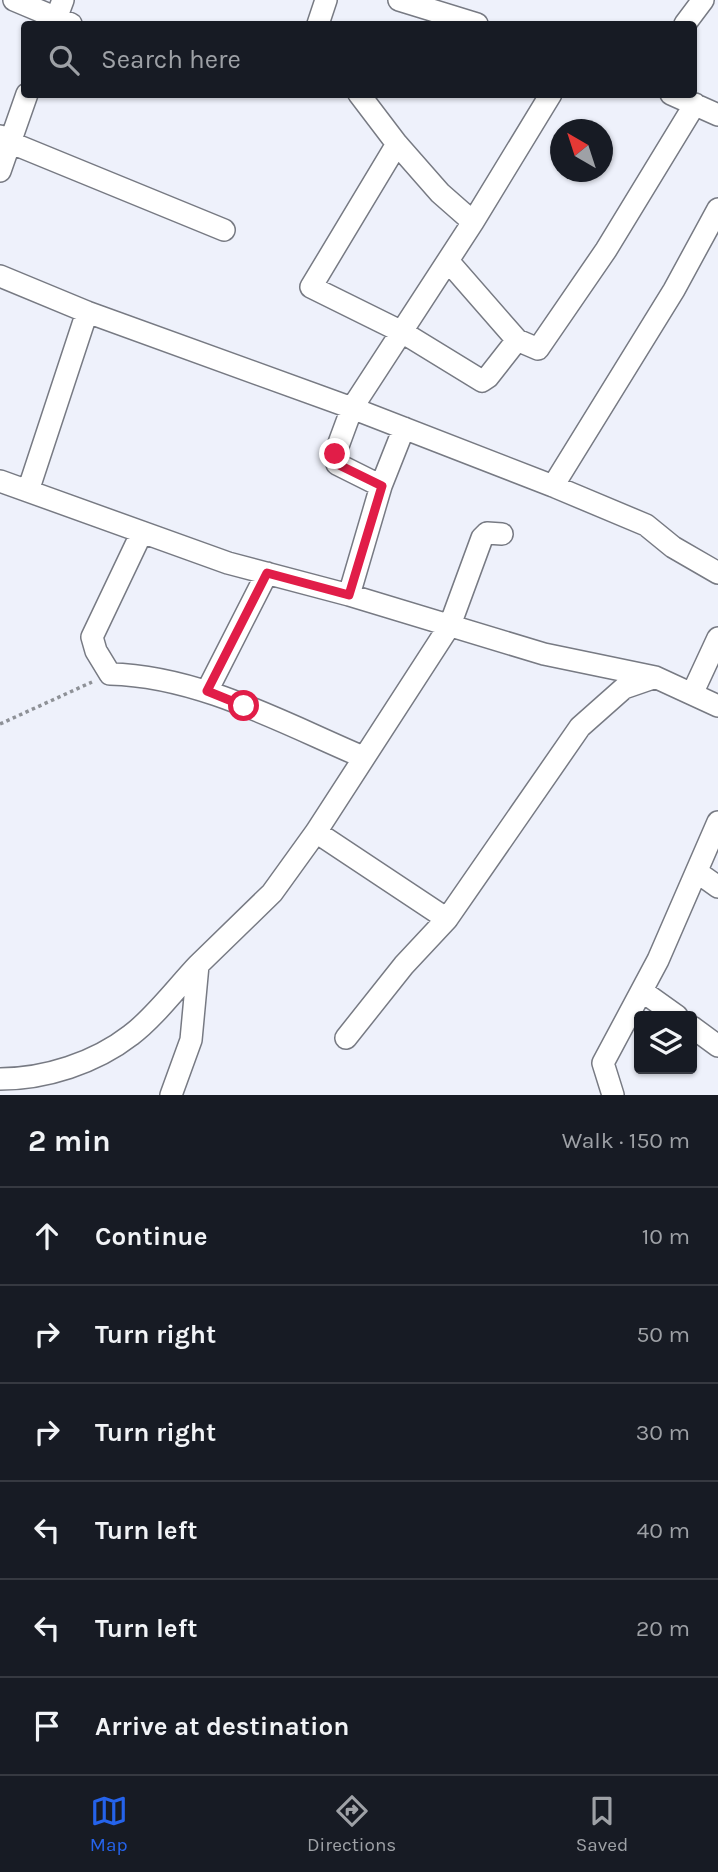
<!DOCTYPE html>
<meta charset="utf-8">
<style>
:root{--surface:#171b24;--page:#20242c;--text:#f1f3f6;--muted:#9ea1a6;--line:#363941;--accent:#2563eb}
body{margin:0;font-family:Karla,sans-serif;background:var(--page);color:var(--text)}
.controls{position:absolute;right:21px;bottom:21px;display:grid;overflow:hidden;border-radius:7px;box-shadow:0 2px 5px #0004}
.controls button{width:63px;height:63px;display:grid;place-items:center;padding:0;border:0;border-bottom:2px solid var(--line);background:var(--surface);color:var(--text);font:35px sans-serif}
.compass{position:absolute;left:550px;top:119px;width:63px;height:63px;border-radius:50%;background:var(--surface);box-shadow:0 2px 5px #0004;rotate:321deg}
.stop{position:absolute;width:21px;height:21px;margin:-16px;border:5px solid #e11d48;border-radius:50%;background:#fff}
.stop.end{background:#e11d48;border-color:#fff;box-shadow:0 2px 7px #0008}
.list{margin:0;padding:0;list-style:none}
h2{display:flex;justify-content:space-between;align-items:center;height:91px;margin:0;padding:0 28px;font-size:30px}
h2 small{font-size:23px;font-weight:400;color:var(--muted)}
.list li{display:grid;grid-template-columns:46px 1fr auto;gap:21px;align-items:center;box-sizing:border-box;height:98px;padding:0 28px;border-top:2px solid var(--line)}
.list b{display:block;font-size:26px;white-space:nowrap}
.list em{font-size:23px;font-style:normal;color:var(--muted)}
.icon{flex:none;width:38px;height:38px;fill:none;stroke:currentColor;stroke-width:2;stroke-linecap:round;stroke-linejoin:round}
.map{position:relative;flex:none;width:718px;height:1095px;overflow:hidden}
.search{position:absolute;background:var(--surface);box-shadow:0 2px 5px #0004;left:21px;right:21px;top:21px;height:77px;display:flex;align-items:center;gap:18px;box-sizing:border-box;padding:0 24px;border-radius:7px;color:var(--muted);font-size:26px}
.sheet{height:679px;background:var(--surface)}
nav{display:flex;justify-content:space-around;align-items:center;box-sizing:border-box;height:98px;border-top:2px solid var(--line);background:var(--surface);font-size:19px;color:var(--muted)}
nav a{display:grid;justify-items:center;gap:4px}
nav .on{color:var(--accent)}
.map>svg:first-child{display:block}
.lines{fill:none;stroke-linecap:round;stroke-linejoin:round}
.street-casing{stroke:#777a83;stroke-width:24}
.path{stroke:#8e9197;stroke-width:3.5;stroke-dasharray:3.5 3.5;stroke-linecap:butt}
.street{stroke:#fff;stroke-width:21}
.route{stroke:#e11d48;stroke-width:9}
</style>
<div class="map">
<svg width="718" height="1095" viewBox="0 0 718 1095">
<rect width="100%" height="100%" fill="#eef1fb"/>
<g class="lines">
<defs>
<path id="street" d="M14,0L71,24
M399,0L477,24
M54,24L63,0
M318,24L326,0
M685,24L703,0
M359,94L397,144L440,193L473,222
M671,94L718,115
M0,136L9,142L224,230
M397,144L311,287L402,332L482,381L488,377L517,340L538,349L606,250L695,104
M0,171L27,94
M448,261L517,340
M0,276L87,312L352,408L553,486L646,525L673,547L718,573
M0,481L228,563L349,595L544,654L655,677L718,706
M381,486L404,428
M553,486L674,290L718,209
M28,491L87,312
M142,532L92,637L96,651L110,674C199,676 283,723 363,757
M349,595L381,486L337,464L335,454L352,408L473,222L551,94
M207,691L267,573
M692,694L718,638
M316,832L447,919
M697,872L718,887
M642,991L677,1016
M692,1027L718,1046
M346,1038L404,965L447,919L580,727L624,688L653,678
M0,1079C45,1079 95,1063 131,1035C154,1018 178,986 198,965
M171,1095L191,1040L198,965L272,893L316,832L450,625L482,538L487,533L502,534
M613,1095L603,1063L658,960L718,822"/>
</defs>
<use href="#street" class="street-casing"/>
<path class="path" d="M0,724L92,682"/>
<use href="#street" class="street"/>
</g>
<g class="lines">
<path class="route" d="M244,706L207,691L267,573L349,595L382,486L337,464L335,454"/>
</g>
</svg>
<div class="controls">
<button><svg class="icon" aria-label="layers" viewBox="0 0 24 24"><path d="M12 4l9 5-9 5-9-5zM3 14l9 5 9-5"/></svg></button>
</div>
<svg class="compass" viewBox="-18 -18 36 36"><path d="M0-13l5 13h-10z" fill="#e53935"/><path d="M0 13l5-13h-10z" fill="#9ea1a6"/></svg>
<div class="stop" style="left:244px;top:706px"></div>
<div class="stop end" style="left:335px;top:454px"></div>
<div class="search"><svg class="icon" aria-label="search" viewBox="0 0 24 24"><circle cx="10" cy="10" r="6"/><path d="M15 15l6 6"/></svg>Search here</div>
</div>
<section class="sheet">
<h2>2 min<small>Walk · 150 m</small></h2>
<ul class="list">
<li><svg class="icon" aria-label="ahead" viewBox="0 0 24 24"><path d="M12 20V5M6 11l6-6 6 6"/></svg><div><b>Continue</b></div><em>10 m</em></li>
<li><svg class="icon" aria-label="right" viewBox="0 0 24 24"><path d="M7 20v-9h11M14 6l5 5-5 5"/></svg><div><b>Turn right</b></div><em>50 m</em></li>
<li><svg class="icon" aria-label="right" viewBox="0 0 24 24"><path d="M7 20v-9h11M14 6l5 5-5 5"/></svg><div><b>Turn right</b></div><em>30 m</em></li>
<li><svg class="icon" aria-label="left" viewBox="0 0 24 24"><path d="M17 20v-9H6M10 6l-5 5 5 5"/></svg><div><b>Turn left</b></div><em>40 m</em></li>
<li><svg class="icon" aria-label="left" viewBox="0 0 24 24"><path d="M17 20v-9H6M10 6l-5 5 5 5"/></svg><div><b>Turn left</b></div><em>20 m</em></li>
<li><svg class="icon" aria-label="arrive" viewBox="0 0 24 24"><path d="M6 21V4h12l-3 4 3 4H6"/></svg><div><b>Arrive at destination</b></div></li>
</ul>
</section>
<nav>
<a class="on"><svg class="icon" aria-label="map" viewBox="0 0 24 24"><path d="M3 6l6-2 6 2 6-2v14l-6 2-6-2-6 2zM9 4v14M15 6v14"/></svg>Map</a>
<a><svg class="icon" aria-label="directions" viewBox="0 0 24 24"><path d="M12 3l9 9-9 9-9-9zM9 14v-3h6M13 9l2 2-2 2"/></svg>Directions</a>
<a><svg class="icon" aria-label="saved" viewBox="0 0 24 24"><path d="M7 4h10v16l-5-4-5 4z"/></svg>Saved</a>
</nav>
